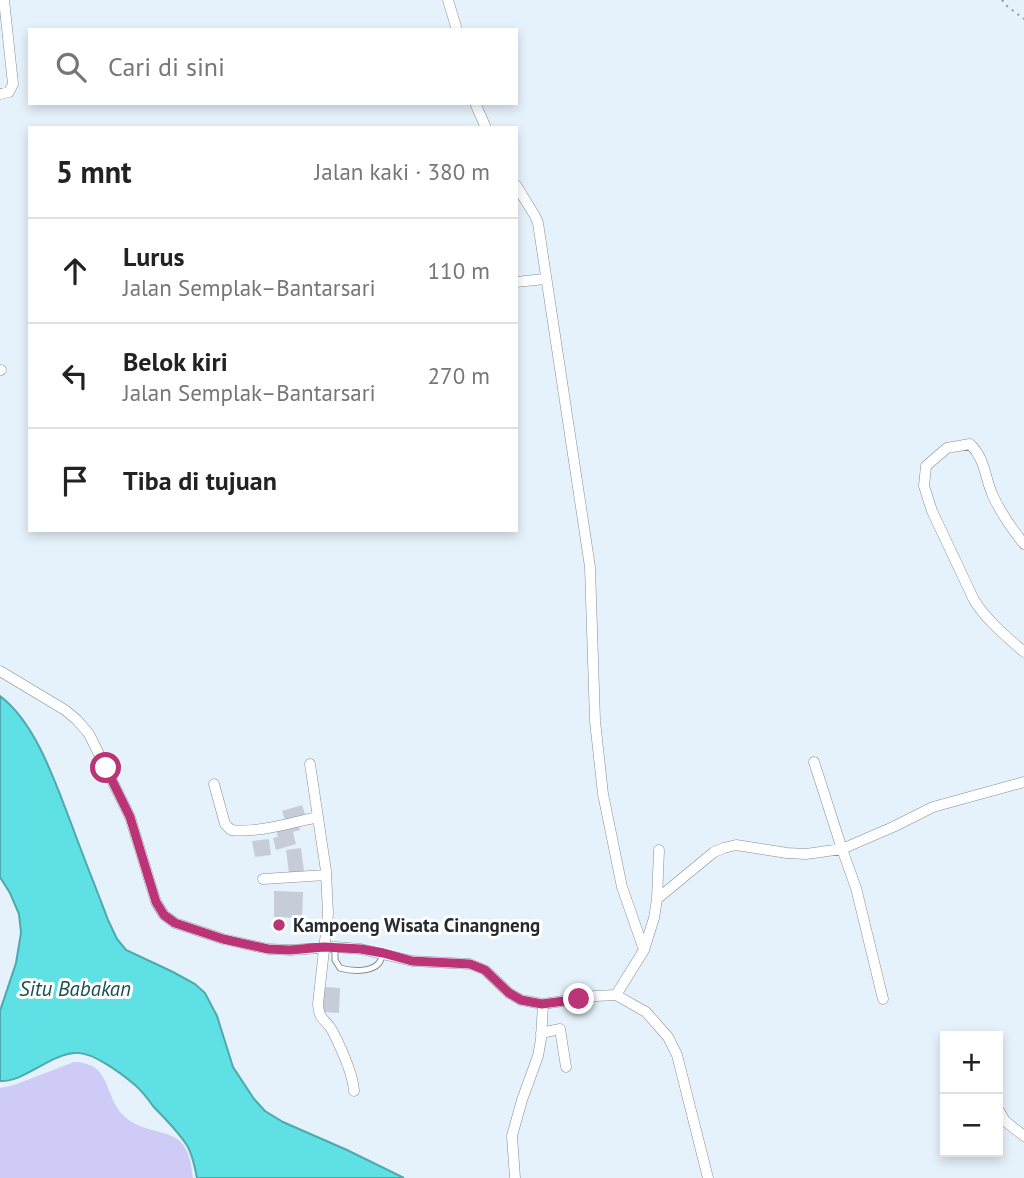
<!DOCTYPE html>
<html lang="id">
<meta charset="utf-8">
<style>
:root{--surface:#fff;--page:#f2f2f2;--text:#222;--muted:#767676;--line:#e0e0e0}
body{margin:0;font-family:"PT Sans",sans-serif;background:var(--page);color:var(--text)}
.controls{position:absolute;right:21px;bottom:21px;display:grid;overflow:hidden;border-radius:0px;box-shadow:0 4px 10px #0003}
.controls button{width:63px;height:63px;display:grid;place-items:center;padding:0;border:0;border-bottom:2px solid var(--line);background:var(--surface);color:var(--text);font:35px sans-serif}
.stop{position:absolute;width:21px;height:21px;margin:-16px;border:5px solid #ba3477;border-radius:50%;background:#fff}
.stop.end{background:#ba3477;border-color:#fff;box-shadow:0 2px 7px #0008}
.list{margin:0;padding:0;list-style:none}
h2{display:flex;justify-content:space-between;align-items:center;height:91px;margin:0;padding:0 28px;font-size:30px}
h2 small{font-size:23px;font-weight:400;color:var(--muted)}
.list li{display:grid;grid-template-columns:46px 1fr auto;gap:21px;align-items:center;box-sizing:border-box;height:105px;padding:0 28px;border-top:2px solid var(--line)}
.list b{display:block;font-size:26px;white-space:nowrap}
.list p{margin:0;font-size:23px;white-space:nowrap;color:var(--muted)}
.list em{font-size:23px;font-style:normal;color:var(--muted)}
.icon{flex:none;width:38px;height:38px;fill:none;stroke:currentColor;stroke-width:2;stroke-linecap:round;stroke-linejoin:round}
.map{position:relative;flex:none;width:1024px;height:1178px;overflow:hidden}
.search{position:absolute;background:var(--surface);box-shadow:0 4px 10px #0003;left:28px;top:28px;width:490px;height:77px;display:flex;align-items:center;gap:18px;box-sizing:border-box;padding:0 24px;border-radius:0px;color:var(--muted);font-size:26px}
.panel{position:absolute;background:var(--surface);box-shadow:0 4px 10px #0003;left:28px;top:126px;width:490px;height:406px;border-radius:0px}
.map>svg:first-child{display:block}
.green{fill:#ceccf7}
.water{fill:#5fe0e4;stroke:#4ea9ad;stroke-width:2}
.building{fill:#c6ccd8}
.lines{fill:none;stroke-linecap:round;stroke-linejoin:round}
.service-casing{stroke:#838e96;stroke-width:7}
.minor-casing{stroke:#838e96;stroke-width:11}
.path{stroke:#8c949a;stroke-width:2;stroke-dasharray:2 5;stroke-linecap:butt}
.service{stroke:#fff;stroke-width:5}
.minor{stroke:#fff;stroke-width:10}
.route{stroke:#ba3477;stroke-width:9}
.poi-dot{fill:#ba3477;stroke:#fff;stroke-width:2.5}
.labels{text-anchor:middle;stroke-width:6;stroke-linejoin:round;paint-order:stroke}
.poi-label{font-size:19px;font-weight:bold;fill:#262a2e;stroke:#fff;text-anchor:start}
.water-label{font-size:21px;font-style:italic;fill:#185153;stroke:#fff}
</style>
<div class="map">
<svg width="1024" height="1178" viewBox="0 0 1024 1178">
<rect width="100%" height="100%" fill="#e6f2fb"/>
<path class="green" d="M74,1062C111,1063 103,1092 122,1114C139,1133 168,1129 181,1142C190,1152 191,1165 193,1178H0V1088L14,1085Z"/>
<path class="water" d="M0,696C36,723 55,782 71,823C83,856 96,888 108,920L117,939L126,950L173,972L195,984L205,993L217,1016L233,1067L254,1099L265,1111L283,1122L347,1150L404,1178H197C195,1167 193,1157 188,1147C179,1132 165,1119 153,1106C148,1099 142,1091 135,1085C122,1074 92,1051 75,1053C48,1055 25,1082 0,1081V1011L16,963L21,933L19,914L10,893L0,877Z"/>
<path class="building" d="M302,805L305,814L285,820L282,811Z
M297,822L300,830L293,832L296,844L276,850L273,838L278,837L275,827Z
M269,839L271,855L255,857L252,841Z
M301,848L304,871L289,873L286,850Z
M274,891L303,892L302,918L274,917Z
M324,987L340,988L339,1013L323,1012Z"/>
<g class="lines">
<defs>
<path id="service" d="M335,947V960L340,968C350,971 371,973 379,963C380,962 383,955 383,953"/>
<path id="minor" d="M448,0L457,30
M0,94L9,92L13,84L4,0
M475,103L486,128
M516,185L535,216L538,223L590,567L595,721L603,794L622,887L644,950
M516,282L545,279
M0,370H1
M1024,544C1012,529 1001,513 993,496C984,476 986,460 970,444L947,448L926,466L924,486L932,511L974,600C987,621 1006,636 1024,652
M0,671L65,710L77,720L89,734L130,817L156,902L164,915L175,923L223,939L268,949L291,950L335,947L361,949L412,961L470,964L485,970L509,993L521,1000L543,1004L596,996L616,995L646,1012L668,1037L677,1055L708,1178
M814,762L842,849L856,888L883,999
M310,764L326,871L328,914L318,1004C319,1022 326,1018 333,1032C341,1048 353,1073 354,1091
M214,784L225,824L231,830C259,833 290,823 318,817
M263,879L326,875
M657,899L659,850
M616,995L644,950L654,918L657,899L714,852L724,848L736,845L787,853L806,854L842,849L893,827L933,807L1024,782
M541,1033L560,1029L566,1067
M998,1109L1005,1121L1024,1136
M515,1178L512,1136L522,1100L538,1056L541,1039L543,1004"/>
</defs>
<use href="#service" class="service-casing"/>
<use href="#minor" class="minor-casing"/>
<path class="path" d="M1002,0L1007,6L1024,19"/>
<use href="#service" class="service"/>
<use href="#minor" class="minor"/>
</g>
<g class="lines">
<path class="route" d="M106,768L130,817L156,902L164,915L175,923L223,939L268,949L290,950L324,947L361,949L383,953L412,961L470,964L485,970L509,993L521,1000L542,1004L579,999"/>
</g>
<circle class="poi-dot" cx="279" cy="925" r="7"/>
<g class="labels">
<g class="poi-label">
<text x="293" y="932">Kampoeng Wisata Cinangneng</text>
</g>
<g class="water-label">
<text x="75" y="996">Situ Babakan</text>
</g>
</g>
</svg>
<div class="controls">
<button>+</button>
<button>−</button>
</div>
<div class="stop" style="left:106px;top:768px"></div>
<div class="stop end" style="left:579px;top:999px"></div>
<div class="search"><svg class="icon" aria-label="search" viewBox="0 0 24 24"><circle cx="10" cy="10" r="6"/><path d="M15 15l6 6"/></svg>Cari di sini</div>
<section class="panel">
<h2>5 mnt<small>Jalan kaki · 380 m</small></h2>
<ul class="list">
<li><svg class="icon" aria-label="ahead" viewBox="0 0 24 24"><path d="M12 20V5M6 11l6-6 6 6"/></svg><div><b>Lurus</b><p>Jalan Semplak–Bantarsari</p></div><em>110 m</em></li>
<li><svg class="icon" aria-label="left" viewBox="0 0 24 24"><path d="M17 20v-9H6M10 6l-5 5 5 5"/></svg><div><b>Belok kiri</b><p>Jalan Semplak–Bantarsari</p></div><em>270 m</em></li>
<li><svg class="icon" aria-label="arrive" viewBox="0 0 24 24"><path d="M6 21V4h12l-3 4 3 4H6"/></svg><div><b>Tiba di tujuan</b></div></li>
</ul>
</section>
</div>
